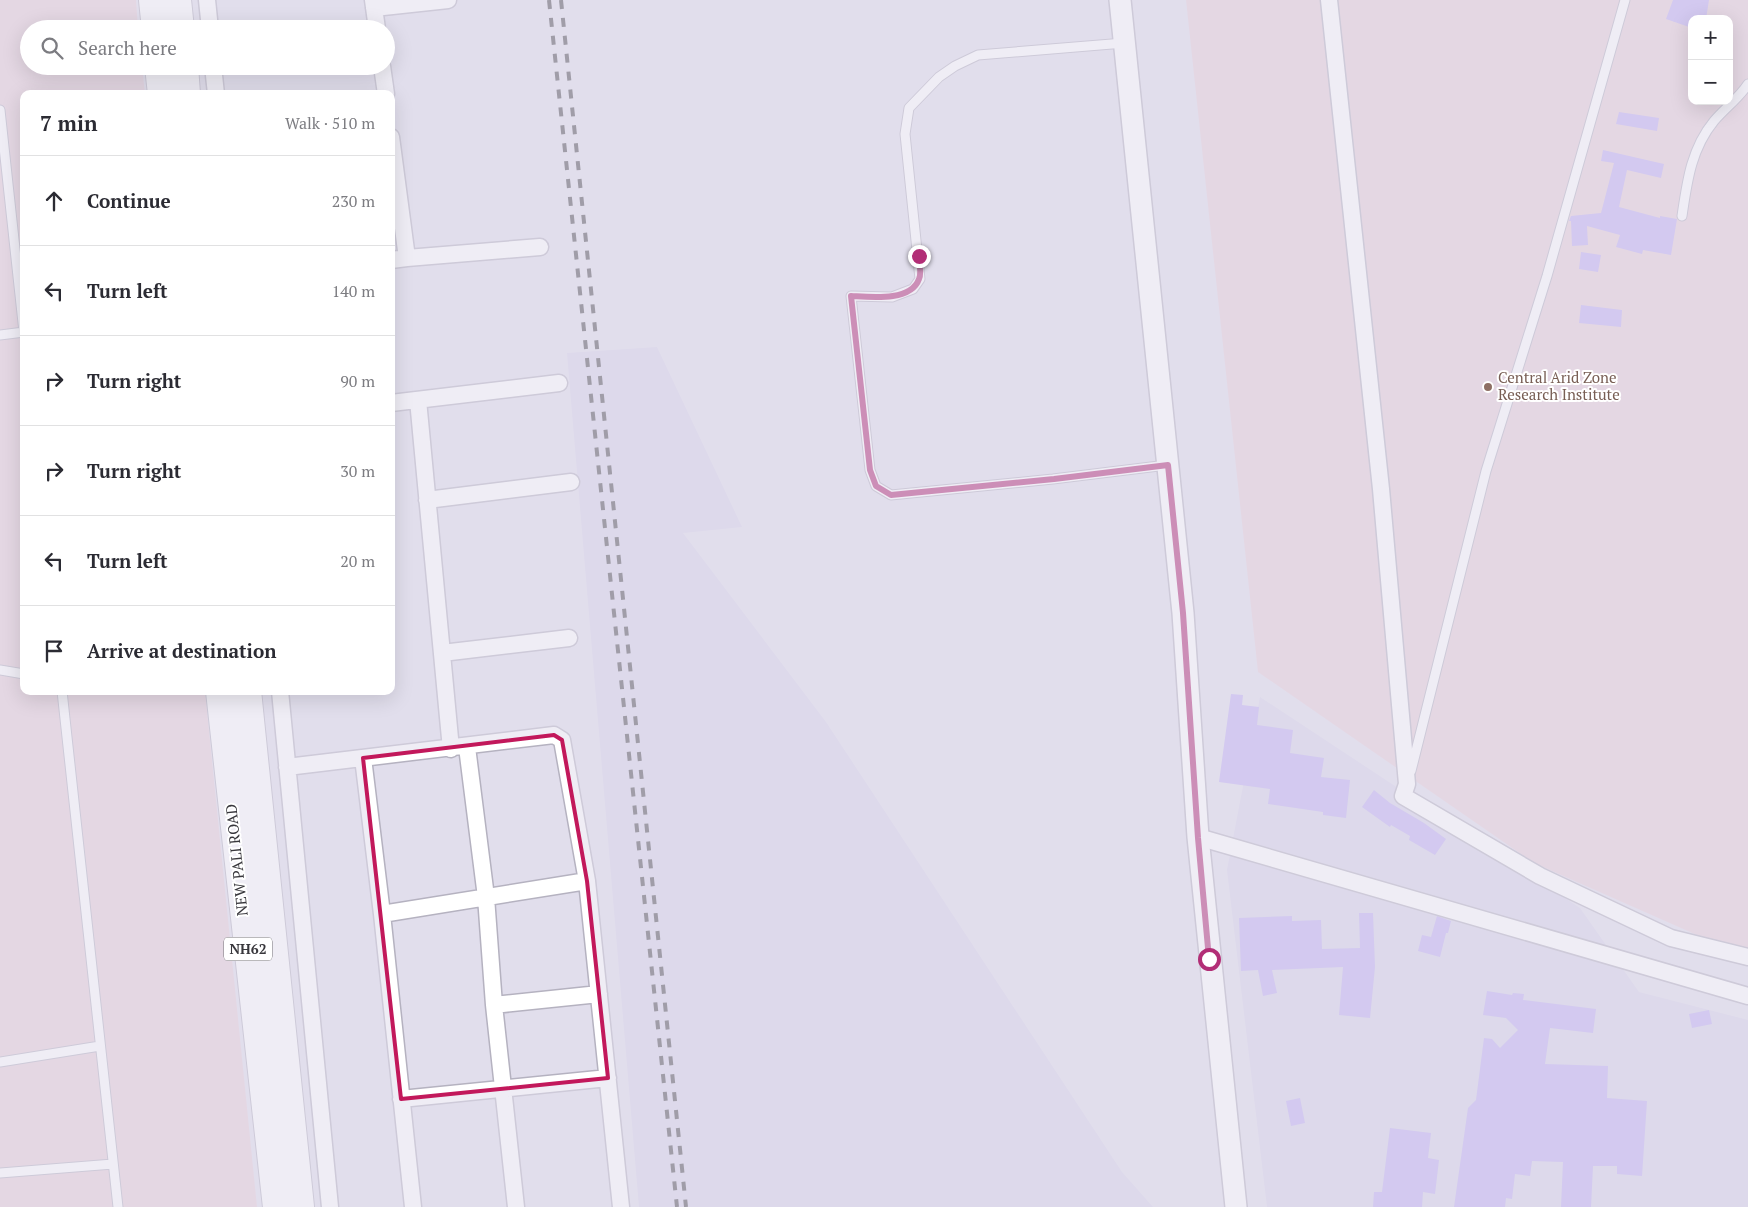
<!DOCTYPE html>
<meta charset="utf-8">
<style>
:root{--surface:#fff;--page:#f2f2f3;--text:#2b2b33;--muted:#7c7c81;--line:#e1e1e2}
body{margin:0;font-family:"PT Serif",serif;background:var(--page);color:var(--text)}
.controls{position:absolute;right:15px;top:15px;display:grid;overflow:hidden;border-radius:10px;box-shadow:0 5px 20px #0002}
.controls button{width:45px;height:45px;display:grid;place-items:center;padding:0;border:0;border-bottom:1px solid var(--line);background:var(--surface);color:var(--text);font:25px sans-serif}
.stop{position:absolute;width:15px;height:15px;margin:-11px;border:4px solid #b22e76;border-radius:50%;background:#fff}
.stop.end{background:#b22e76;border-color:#fff;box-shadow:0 1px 5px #0008}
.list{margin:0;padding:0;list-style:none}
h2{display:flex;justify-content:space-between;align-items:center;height:65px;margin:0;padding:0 20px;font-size:21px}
h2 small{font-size:16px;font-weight:400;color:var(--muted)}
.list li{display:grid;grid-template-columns:32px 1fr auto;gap:15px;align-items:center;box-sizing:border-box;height:90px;padding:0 20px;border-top:1px solid var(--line)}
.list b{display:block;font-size:19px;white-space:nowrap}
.list em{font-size:16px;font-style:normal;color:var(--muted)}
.icon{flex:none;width:28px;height:28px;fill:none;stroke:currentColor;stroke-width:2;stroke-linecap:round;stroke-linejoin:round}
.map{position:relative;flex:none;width:1748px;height:1207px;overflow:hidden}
.search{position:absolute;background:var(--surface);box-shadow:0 5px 20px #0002;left:20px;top:20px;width:375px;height:55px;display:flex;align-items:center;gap:12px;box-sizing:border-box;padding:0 18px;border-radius:28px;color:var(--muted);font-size:19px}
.panel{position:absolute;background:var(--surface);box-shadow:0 5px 20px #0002;left:20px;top:90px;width:375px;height:605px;border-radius:10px}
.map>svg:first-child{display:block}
.built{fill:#d7d3e8}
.education{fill:#e7cfd8;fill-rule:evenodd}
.building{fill:#c0b0f3}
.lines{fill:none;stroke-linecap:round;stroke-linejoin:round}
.service-casing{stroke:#b5b2c0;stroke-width:11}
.minor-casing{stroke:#b5b2c0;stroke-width:19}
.tertiary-casing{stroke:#b5b2c0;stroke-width:24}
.trunk-casing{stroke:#b5b2c0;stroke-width:30}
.service{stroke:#fff;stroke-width:9}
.minor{stroke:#fff;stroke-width:16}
.tertiary{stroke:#fff;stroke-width:21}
.trunk{stroke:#fff;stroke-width:28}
.rail{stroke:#514f56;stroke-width:4;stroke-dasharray:9 9;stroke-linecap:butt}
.route{stroke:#b22e76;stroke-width:6}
.marked{fill:none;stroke:#c2185b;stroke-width:4;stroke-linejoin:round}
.education-dot{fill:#8d6e63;stroke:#fff;stroke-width:2}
.labels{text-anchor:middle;stroke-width:4;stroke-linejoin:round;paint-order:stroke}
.shield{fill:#fff;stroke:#747376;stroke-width:1}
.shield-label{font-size:14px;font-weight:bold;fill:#38373c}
.education-label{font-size:15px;fill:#785e54;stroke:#fff;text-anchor:start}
.street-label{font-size:15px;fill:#38373c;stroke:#fff}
</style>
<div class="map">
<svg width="1748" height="1207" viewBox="0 0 1748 1207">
<rect width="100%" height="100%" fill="#e1deec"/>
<path class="built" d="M657,347L742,527L683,533L826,722L1122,1172L1153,1207H639L567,353Z
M1260,697L1580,908L1639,992L1748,1020V1207H1267L1227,870Z"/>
<path class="education" d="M0,0H136L138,29H29V66H142L145,94H24V691H205L257,1207H0Z
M1186,0H1748V954L1733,951L1534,863L1258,672ZM1692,19H1729V101H1692Z"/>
<path class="building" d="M1673,0H1709L1706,19H1692V28L1666,19Z
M1619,112L1659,118L1657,131L1616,124Z
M1603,150L1664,164L1661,178L1627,170L1619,207L1660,218V216L1677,219L1671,255L1643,250L1642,254L1616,247L1620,235L1587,226L1588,245L1572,246L1571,221H1569L1571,216L1601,213L1614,163L1601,161Z
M1581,252L1601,255L1598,272L1579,269Z
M1581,305L1622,310L1621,327L1579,323Z
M1231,694L1243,695L1242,705L1259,707L1257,725L1293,730L1290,753L1324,758L1321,777L1350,780L1346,818L1323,815V812L1268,804L1270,789L1219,782Z
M1374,790L1390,803L1424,823L1446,839L1435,855L1409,840L1410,836L1391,825L1390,827L1362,807Z
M1359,913H1373L1375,967L1370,1018L1339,1015L1343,967L1272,970L1277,993L1263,996L1258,970L1241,971L1239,918L1292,916V921L1321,920L1322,949L1360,948Z
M1437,916L1451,921L1448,933H1446L1440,957L1418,951L1422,935L1431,937Z
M1487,991L1512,995L1513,993L1524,994L1523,1000L1596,1009L1593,1033L1550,1028L1545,1064L1608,1066L1607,1098L1647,1101L1642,1176L1617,1174V1166H1593L1591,1207H1561L1563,1162L1532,1161L1530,1176L1515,1174L1512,1199L1506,1198L1505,1207H1454L1468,1108L1476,1100L1484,1038L1492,1039L1500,1048L1518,1030L1506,1018L1483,1015Z
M1709,1010L1712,1024L1692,1028L1689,1014Z
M1300,1098L1305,1123L1291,1126L1286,1101Z
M1390,1128L1431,1133L1428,1158L1439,1160L1435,1194L1423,1192L1422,1207H1373L1374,1192H1382Z"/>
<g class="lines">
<defs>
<path id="service" d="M1124,43L978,55L955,66L939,77L909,108L905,134L920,279L913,289L892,297L851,296L870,470L876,486L891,495L1053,479L1167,465
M0,110L24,332
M1682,216C1687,182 1691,149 1714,121C1725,108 1739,98 1748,84
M0,335L24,332
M0,670L24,674
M62,691L118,1207
M1411,771L1486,471L1547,276L1625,0
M0,1062L100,1046
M0,1173L113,1164"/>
<path id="minor" d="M207,0L210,29
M373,0L377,29
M1329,0L1381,489L1407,784L1403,796L1540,876L1671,938L1748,957
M374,8L448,0
M213,66L216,94
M382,66L386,94
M391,137L407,258L391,260
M407,258L540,247
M418,400L451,749
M391,403L559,383
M427,500L571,482
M442,653L569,638
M280,691L330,1207
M467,747L486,897L494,1005L516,1207
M363,758L382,914L413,1207
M287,767L554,735L562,740L587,881L621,1207
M1198,837L1748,996
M382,914L587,881
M494,1005L599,994
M401,1099L608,1078"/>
<path id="tertiary" d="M1120,0L1183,613L1198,837L1236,1207"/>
<path id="trunk" d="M153,0L156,29
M177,0L180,29
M159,66L162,94
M184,66L186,94
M220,691L277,1207
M247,691L300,1207"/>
</defs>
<use href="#service" class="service-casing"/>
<use href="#minor" class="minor-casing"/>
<use href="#tertiary" class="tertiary-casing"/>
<use href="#trunk" class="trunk-casing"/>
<use href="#service" class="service"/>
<use href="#minor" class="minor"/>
<use href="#tertiary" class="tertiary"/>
<use href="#trunk" class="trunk"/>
<path class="rail" d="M549,0L677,1207
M561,0L686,1207"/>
</g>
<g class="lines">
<path class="route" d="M919,256C919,263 922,273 919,279C911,302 870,297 851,296L870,470L876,486L891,495L1054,479L1168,465L1183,613L1198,838L1209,959"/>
</g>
<path d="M0 0H1748V1207H0ZM554,735L562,740L587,881L608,1078L401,1099L363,758Z" fill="#e1deec" fill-opacity=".55" fill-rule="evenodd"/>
<path class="marked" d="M554,735L562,740L587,881L608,1078L401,1099L363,758Z"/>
<circle class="education-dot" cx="1488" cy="387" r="5"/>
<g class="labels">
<rect class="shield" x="224" y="937.5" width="48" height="23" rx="4"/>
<g class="shield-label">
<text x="248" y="954">NH62</text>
</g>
<g class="education-label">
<text x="1498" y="383">Central Arid Zone<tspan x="1498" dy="17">Research Institute</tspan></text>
</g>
<g class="street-label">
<text transform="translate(237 860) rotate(-96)" y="5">NEW PALI ROAD</text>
</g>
</g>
</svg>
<div class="controls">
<button>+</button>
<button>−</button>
</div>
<div class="stop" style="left:1209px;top:959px"></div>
<div class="stop end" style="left:919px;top:256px"></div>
<div class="search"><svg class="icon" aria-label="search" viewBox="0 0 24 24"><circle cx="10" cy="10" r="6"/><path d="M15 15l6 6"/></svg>Search here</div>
<section class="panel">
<h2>7 min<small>Walk · 510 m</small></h2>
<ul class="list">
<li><svg class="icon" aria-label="ahead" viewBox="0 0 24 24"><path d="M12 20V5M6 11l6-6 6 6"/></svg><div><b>Continue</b></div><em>230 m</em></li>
<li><svg class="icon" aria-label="left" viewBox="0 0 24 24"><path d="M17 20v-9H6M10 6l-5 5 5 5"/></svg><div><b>Turn left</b></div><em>140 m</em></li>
<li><svg class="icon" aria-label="right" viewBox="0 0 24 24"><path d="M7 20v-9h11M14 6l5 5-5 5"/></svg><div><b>Turn right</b></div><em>90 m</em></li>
<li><svg class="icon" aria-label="right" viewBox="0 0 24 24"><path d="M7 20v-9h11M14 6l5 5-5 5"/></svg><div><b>Turn right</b></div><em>30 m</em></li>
<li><svg class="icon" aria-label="left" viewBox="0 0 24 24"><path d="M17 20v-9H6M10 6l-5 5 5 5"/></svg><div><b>Turn left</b></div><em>20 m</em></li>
<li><svg class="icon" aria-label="arrive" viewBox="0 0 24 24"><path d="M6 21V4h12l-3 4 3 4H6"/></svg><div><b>Arrive at destination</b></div></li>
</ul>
</section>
</div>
